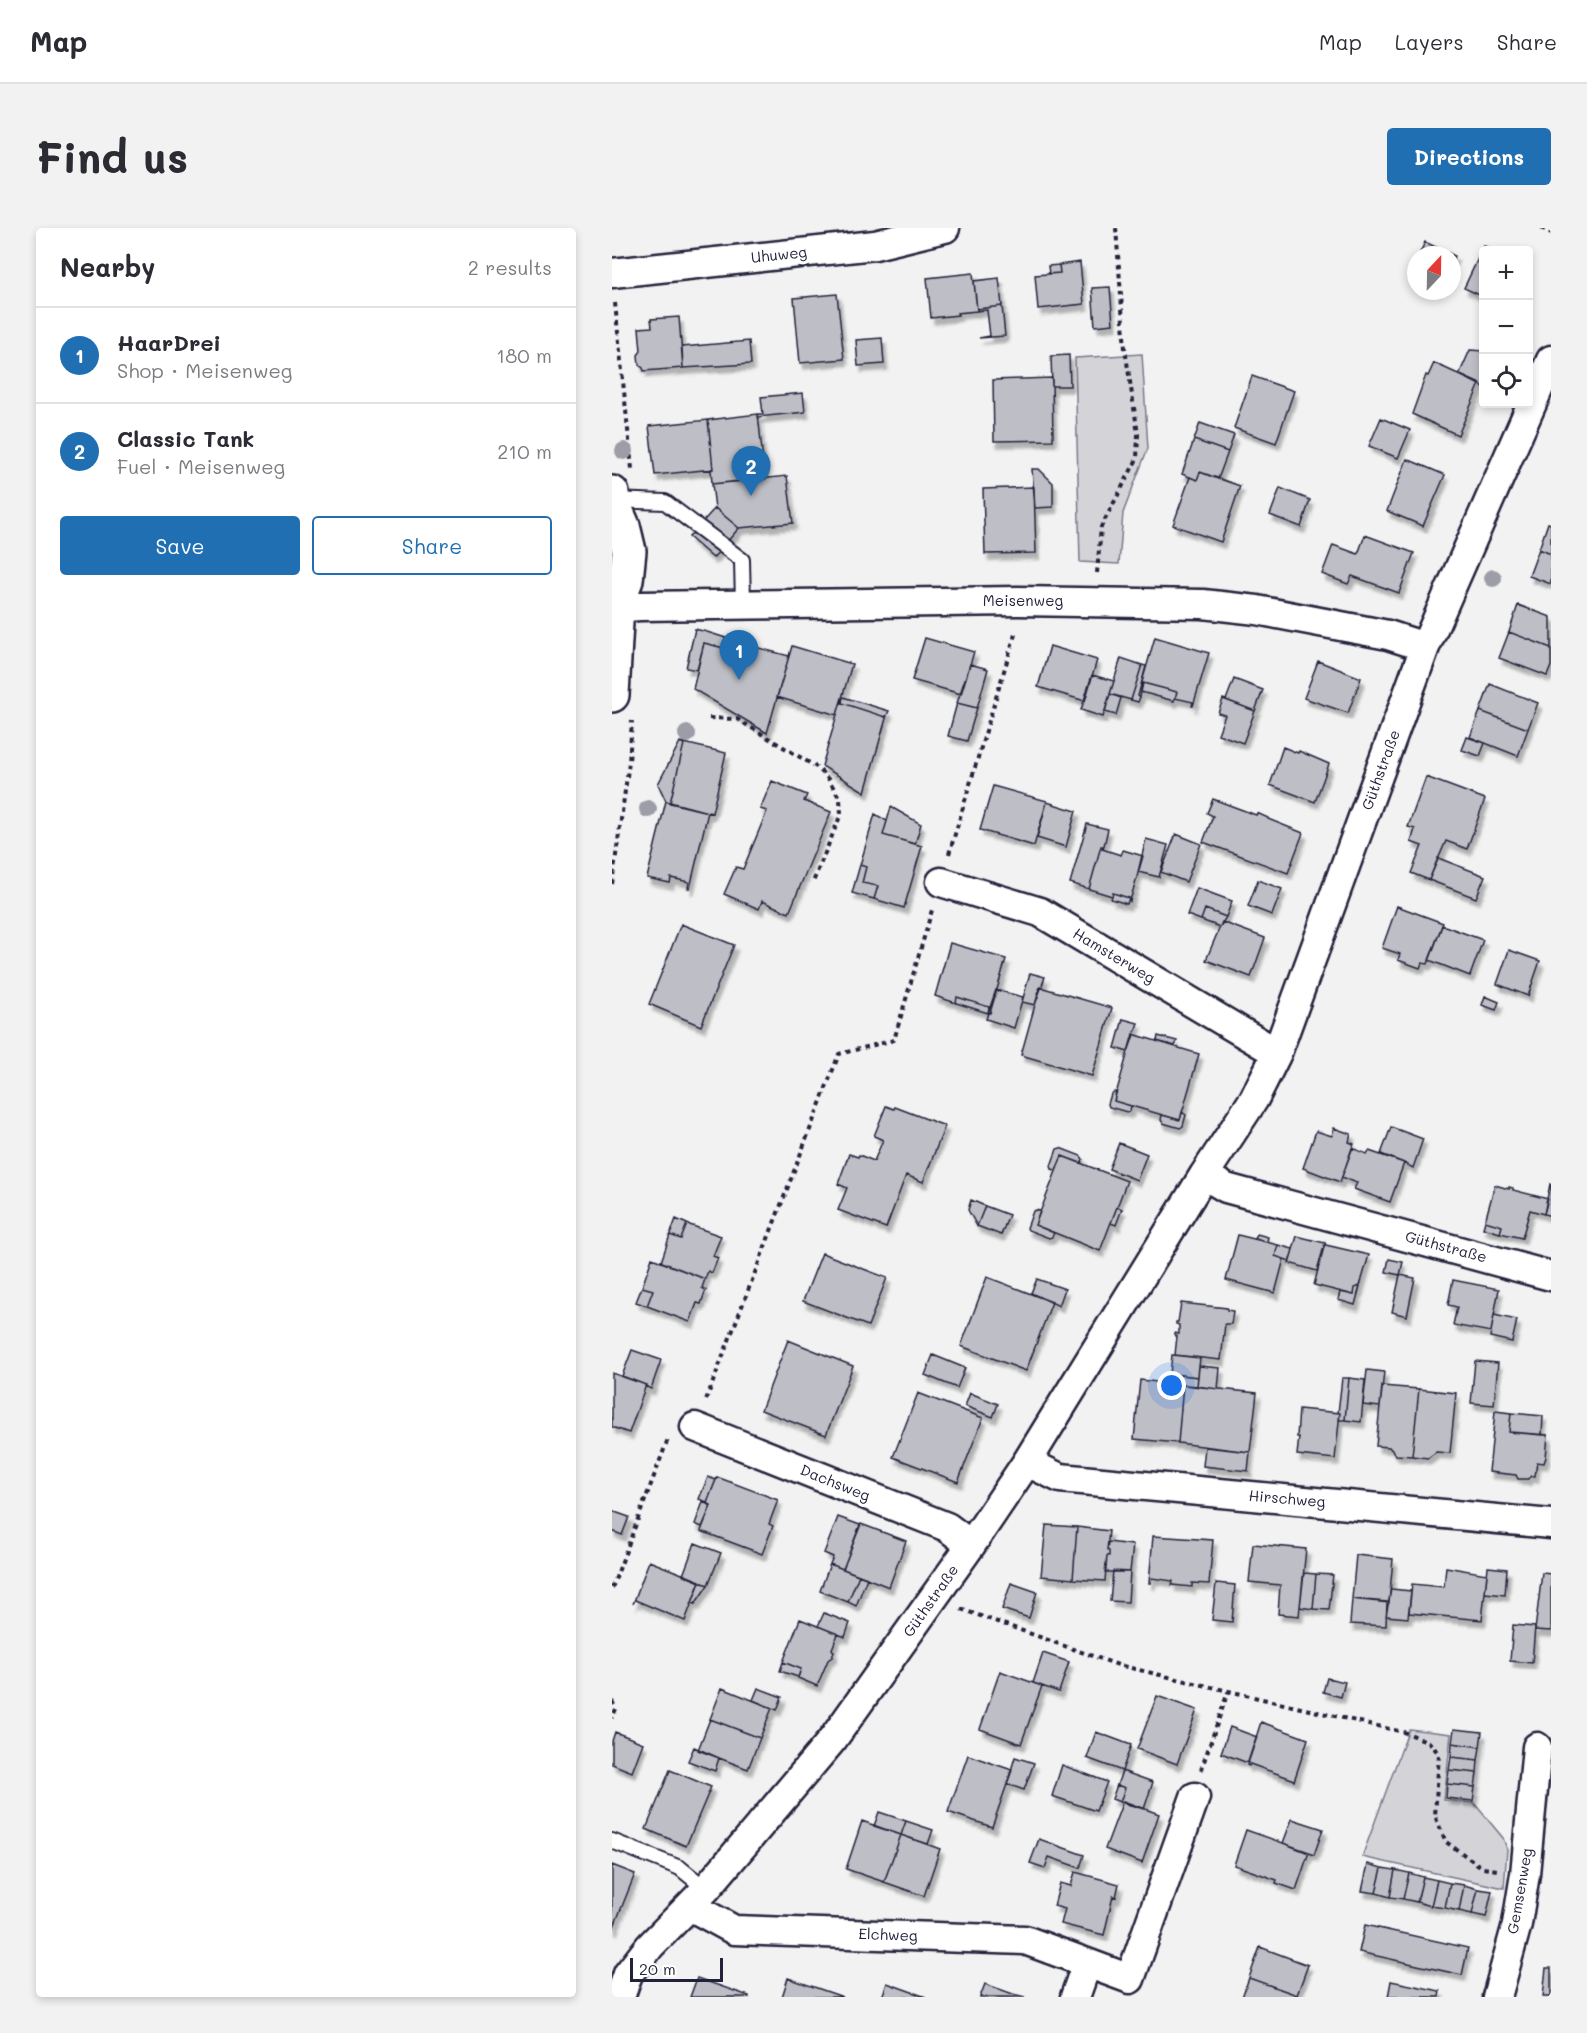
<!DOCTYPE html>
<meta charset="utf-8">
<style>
:root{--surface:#fff;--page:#f2f2f3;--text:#2b2b33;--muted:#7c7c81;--line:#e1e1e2;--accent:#1f6fb2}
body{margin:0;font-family:Mali,sans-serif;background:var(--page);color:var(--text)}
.controls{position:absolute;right:18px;top:18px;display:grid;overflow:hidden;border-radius:6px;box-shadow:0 3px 9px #0003}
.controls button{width:54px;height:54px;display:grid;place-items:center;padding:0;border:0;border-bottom:2px solid var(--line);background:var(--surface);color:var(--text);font:30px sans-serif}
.compass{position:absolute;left:795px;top:18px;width:54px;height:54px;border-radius:50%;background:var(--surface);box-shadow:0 3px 9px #0003;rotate:22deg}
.scale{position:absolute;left:18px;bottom:15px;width:93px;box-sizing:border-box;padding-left:6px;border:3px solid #22223b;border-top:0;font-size:16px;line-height:21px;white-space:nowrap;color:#22223b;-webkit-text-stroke:4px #fff;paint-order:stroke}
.you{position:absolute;left:560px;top:1158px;width:21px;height:21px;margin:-15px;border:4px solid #fff;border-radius:50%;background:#1a73e8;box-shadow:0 0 0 9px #1a73e833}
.badge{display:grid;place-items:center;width:39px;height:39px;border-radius:50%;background:var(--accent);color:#fff;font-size:20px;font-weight:700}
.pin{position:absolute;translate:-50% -50px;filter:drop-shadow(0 2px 3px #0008)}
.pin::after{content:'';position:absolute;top:32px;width:21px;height:18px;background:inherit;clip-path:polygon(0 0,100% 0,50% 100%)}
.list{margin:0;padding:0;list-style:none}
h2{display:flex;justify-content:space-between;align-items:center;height:78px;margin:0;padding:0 24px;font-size:26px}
h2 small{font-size:20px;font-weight:400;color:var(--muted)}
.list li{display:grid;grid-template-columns:39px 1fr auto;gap:18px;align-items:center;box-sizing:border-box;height:96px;padding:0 24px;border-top:2px solid var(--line)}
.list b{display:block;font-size:22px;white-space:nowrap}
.list p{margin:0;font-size:20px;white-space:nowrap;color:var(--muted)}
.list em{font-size:20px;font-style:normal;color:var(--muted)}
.actions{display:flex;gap:12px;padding:18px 24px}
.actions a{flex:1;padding:14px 0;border:2px solid var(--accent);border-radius:6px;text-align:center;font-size:21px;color:var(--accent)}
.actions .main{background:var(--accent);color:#fff}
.icon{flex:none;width:33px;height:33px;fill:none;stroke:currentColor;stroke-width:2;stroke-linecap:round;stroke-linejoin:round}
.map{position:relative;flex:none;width:939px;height:1769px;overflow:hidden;border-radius:6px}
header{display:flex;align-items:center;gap:36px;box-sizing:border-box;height:84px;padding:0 30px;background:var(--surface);border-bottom:2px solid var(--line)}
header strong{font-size:28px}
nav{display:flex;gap:33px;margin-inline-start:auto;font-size:21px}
.intro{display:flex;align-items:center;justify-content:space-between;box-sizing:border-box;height:144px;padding:0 36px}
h1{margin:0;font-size:42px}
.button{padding:15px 27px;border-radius:6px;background:var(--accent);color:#fff;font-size:21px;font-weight:700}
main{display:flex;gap:36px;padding:0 36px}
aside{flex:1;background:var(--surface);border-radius:6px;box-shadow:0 3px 9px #0003}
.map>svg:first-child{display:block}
.green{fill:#d3d3d8;stroke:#7a7a8a;stroke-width:1.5}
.building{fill:#bebec6;stroke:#22223b;stroke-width:1.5;filter:url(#shadow)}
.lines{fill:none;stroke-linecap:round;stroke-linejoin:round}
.service-casing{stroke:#22223b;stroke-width:18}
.minor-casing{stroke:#22223b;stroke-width:33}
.tertiary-casing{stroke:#22223b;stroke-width:38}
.path{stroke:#22223b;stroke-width:4;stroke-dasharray:4.5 4.5;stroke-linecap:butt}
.service{stroke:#fff;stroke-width:14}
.minor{stroke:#fff;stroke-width:28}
.tertiary{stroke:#fff;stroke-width:33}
.tree{fill:#9d9da8}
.labels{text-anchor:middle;stroke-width:6;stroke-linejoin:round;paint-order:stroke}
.street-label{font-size:15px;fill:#22223b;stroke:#fff}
</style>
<header>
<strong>Map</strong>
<nav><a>Map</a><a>Layers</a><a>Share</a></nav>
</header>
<div class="intro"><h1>Find us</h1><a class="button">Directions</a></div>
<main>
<aside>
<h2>Nearby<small>2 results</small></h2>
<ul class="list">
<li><span class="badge">1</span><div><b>HaarDrei</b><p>Shop · Meisenweg</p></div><em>180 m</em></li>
<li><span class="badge">2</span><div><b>Classic Tank</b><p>Fuel · Meisenweg</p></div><em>210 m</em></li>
</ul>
<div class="actions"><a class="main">Save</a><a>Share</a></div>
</aside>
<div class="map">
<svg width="939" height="1769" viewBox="0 0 939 1769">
<defs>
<filter id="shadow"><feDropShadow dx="3.5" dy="6" stdDeviation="1.5" flood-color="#0004"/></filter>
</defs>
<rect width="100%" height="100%" fill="#f2f2f3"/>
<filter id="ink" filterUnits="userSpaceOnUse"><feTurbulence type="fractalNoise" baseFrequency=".0167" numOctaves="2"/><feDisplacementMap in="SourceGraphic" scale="12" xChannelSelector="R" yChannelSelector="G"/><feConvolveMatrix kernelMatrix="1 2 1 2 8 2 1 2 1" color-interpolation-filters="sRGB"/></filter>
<g filter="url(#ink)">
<path class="green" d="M530,126L536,220L511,285L507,336L468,334L463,130Z
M797,1501L839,1506L832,1572L862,1575L891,1610L895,1621L892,1660L750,1629Z"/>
<path class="building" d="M813,14L843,28L840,34V27H807Z
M872,18L881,22H872V69L852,60Z
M468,34L472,76L426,81L423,47L448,45L447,37Z
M447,37L448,45L437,46L436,38Z
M361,45L365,83L345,85L346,87L319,90L315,50Z
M387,50L390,78L365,81L362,53Z
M498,59L501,96L483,98L480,60Z
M225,66L232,131L188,135L182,70Z
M390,78L393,108L367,110L378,108L375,82L365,83V81Z
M67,89L71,140L32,143L31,140L27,137L26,127L29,123L27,100L40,99L39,91Z
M270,110L272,136L246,138L244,112Z
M137,113L139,136L71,140L70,119Z
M858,122L872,123V159L847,147Z
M457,127L458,158H440L439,128Z
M822,135L868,156L846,207L800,186L814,147L816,148Z
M640,148L682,163L664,215L622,200Z
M440,150L441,212L382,213L381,152Z
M191,165L193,184L146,189V186H151L149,169Z
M146,186L153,251L100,256L99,241H101L96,192Z
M769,190L798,202L786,230L757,218Z
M96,192L101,241L43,247L37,198Z
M588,195L622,207L616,224L582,212Z
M582,212L616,224L606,251L588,244L585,252L570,246Z
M795,231L833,247L811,298L775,283Z
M420,241H427L441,255V279L423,280Z
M588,244L628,258L609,314L561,297L578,249L585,252Z
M175,248L181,295L127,300L103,280L100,256Z
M422,259L424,325L373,326L371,261Z
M668,260L698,272L689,299L658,287Z
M103,280L127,300L101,330L77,309Z
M936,295L939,296V326L927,321Z
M753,307L802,325L787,365L740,348L736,356L710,346L721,317L746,326Z
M927,321L939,326V356L917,348Z
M906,377L939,389V420L897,404Z
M83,401L95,404L136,417L131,425L92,415L85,442L74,440Z
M897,404L939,420V438L935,448L887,430Z
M543,409L597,425L581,478H580L581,474L563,470L565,464L531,455L528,469L526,468Z
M313,410L362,424L349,466L300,452Z
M92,415L131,425L136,417L177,428L155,505L81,461Z
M180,418L240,436L225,487L165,469Z
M438,418L485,432L473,473L426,459Z
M509,430L530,437L519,472L498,466Z
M706,433L749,450L736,485L692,470Z
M358,436L376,441L365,480L345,475Z
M530,437L534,438L526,468L528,469L526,474L519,472Z
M480,447L502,453L491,489L469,482Z
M622,451L651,462L643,483L614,472Z
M531,455L565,464L562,473L529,464Z
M878,456L926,475L916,501L868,483Z
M498,466L509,470L504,487L493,484Z
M231,469L277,483L275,487L273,489L230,475Z
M611,471L643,483L631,515L606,506L613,487L606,485Z
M229,473L230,475L273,489L275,487L253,564L210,538Z
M345,475L365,480L355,513L336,508Z
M868,483L916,501L906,528L858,509Z
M855,509L873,515L868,528L850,522Z
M68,514L114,525L100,585L58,575L72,516Z
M68,514L72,516L58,575L54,573L46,556Z
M671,519L686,525L687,523L717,536L703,574L658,557Z
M814,549L873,571L855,621L834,613L817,652L799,645L810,618L799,614L803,601L796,599Z
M160,553L195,567L192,573L219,584L177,685L150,673L147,681L112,666L124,639L131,641L155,583L148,581Z
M381,558L435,573L422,618L368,602Z
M601,571L644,587L645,585L656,590V591L691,605L676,645L591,614L601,588L595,585Z
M54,573L96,584L78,660H76L77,654L59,650L58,655L35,650Z
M435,574L464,583L454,619L425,610Z
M279,579L309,596L303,616L271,607Z
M263,586L275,593L271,607L310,618L292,680L262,671L266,658L250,655L254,639L248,637Z
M475,596L496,601L491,622V618H489L477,661L458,655Z
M564,606L589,616L574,654L549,644Z
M534,611L556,617L547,649L526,644Z
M489,618H491L490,621L509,627L511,622L531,628L518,673L517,670L501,665L500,668L477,661Z
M826,630L873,648L864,670L817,652Z
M248,637L254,639L250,655L266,658L262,671L240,665Z
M646,652L670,661L660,687L636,678Z
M585,660L620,673L614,689L593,681L589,692L575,687Z
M501,665L517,670L515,676L499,671Z
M785,678L831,695L816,736L810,735L808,740L786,732L788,726L770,720Z
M593,681L614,689L608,699L589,692Z
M610,694L653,710L639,749L594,732Z
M69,696L122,717L89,798L37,776Z
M830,697L871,712L858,748L817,732Z
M338,715L394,731L378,785H376L377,779L345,769L344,775L323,768Z
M897,722L928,733L916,768L885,756Z
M418,745L433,749L423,777L410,774Z
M428,759L500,780L480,848L409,827Z
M384,762L411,769L402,800L374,791Z
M873,768L887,774L884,782L870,777Z
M345,769L377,779L376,785L344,775Z
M511,791L526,795L516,824L503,820Z
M521,806L587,826L568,892L502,873Z
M546,808L565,813L563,818L545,813Z
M502,864H504L502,873L519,878L518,883L515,884L497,879L496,876L499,866Z
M274,878L282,881L283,879L333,898L311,954L294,947L274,1000L226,982L235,960L226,956L237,926L246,929L247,927L262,933L271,912L262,908Z
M570,884L574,887L571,898L568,900L551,895L549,892L550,887L568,892Z
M779,899L811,911L801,940L792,935L769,926Z
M722,900L739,906L737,914L742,916L728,954L691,940L704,903L720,908Z
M507,915L535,926L525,952L497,941Z
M448,920L469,928L471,931L469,935L450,928L444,942L440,941L439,938L445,921Z
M740,920L755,926L757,923L792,935L778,974L742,961L745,955L730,949Z
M450,928L515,953L488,1023L423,997Z
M938,956L939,957V988L932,986Z
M883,957L897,961V959L901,960V962L936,971L932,986L918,982L910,1010L888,1005L890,998L873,993Z
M359,972L373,978L365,998L356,982Z
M373,978L397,987L389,1007L365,998Z
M505,979L510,981L504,997L499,995Z
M424,982L428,983L423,997L442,1005L440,1009L437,1010L416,1002L415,1000L421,983Z
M64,991L75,996L69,1011L58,1007Z
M873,993L890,998L888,1005L871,1000Z
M75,996L109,1008L101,1028L106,1030L100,1045L96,1043L93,1051L49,1034L58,1007L69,1011Z
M645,1006L656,1009L655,1014L643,1011Z
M626,1007L666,1017L663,1028L672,1031L663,1065L614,1052Z
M685,1008L713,1015L705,1043L677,1035Z
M713,1015L714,1017L757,1027L748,1058L743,1060L742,1067L702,1057Z
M666,1017L681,1021L678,1033L663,1028Z
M210,1025L275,1050L256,1098L191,1073Z
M40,1030L93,1051L90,1060L94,1062L92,1067L89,1076L85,1075L78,1094L35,1078L41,1062L30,1059Z
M777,1031L791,1034L788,1047L774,1044Z
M788,1047L803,1050L795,1088L780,1084Z
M375,1049L440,1074L414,1143L349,1118Z
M425,1051L453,1061L447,1078L419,1065Z
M841,1052L887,1061L879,1104L841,1097L845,1079L836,1077Z
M748,1058L743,1077L726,1072L728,1064L742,1067L743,1060Z
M30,1059L41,1062L35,1078L24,1074Z
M569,1075L615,1080V1082L621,1083L619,1096H613L609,1132L563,1127L565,1108H563V1105L567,1106V1097L564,1096V1094H566Z
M882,1087L905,1092L900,1114L878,1109Z
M176,1112L241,1138L214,1207L149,1182Z
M20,1122L49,1132L39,1161L33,1158L34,1157L10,1148Z
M321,1127L353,1140L345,1160L313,1147Z
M560,1127L588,1130L586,1149L558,1146Z
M863,1133L886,1135L882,1177L859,1175Z
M587,1138L608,1140L606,1161L585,1158Z
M755,1142L772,1144L768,1179L751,1177Z
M0,1145L34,1157L17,1205L0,1199Z
M561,1146L586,1149L585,1158L562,1156Z
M730,1150H737L733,1192H727L728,1185H726Z
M737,1150L753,1152L749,1194L733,1192Z
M528,1152L571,1157L566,1215L522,1211Z
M571,1157L645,1165L638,1224L566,1215Z
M770,1158L807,1161L800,1228L784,1227L777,1219L764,1218Z
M807,1161L844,1165L838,1225L824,1224L816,1230L800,1228Z
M306,1165L371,1190L346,1254L281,1229Z
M358,1165L386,1176L381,1189L353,1178Z
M687,1181L728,1185L723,1231L685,1227L687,1209H685Z
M883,1183L899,1185L897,1204L936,1207L934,1229L932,1235L925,1234L923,1248H919L916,1251H906L904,1247L877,1244Z
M899,1185L931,1188L930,1207L897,1204Z
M593,1219L638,1224L636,1243L591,1238Z
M96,1249L104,1252L95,1274L87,1271Z
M105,1249L166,1272L157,1296L161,1298L150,1326L89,1303L99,1277L95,1275Z
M91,1274L99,1278L90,1299L83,1296Z
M0,1283L17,1289L10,1307L0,1303Z
M226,1289L248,1297L231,1341L218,1336L221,1329L212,1325Z
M249,1296L294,1313L277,1359L231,1341Z
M434,1297L465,1299L461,1351L429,1348Z
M465,1299L497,1303L495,1322L497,1323V1328H495L493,1353L461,1351Z
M541,1308L601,1312L597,1356L580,1355V1359L560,1357L561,1353L540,1350L539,1355H537Z
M496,1314L521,1317L518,1344H493L495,1328H497V1323L495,1322Z
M83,1315L109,1325L96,1357L71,1347Z
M641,1316L694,1321L687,1388L666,1386L668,1357L637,1354Z
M744,1327L781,1331L777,1375L740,1371Z
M37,1333L88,1353L73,1393L23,1372L21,1376Z
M218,1336L247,1347L236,1374L208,1363Z
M834,1339L875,1346L870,1392L797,1385L800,1356L832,1359Z
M876,1339L895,1341L893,1367L873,1365Z
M501,1343L518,1344L516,1374L498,1373Z
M692,1345L704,1346L701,1381L688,1379Z
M930,1345L939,1346V1403L923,1402Z
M704,1346L721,1347L717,1382L701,1381Z
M247,1347L255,1350L244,1378L236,1374Z
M88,1354L96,1357L83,1376L80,1375Z
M399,1355L425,1364L417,1390L390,1381Z
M604,1355L623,1357L620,1394L600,1392Z
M779,1361L799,1363L796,1390L774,1388Z
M740,1371L775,1374L774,1398L738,1396Z
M212,1385L238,1395L233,1409L206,1398Z
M188,1391L226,1406L220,1421L222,1424L220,1429L216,1432L205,1458L186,1450L189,1441L171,1434Z
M901,1397L923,1399L920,1435L898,1433Z
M431,1425L457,1434L447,1464L421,1455Z
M171,1434L189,1441L186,1449L168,1443Z
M388,1443L430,1458L409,1516L368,1501Z
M715,1450L733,1454L729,1469L711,1464Z
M110,1460L160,1480L148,1510L98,1491Z
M146,1460L170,1469L165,1482L141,1472Z
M545,1468L585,1482L565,1536L525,1521Z
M98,1491L148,1510L136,1541L86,1522Z
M649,1494L696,1511L682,1553L680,1551L638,1536L637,1538L635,1537Z
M618,1499L645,1509L636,1535L609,1525Z
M842,1501L870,1504L868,1519L840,1515Z
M3,1504L31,1515L20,1544L0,1536V1513Z
M484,1504L519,1517L510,1543L475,1530Z
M840,1515L868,1519L866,1532L839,1529Z
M82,1519L107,1530L103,1543L76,1533Z
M356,1527L400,1542L380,1599L336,1584Z
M403,1529L422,1535L412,1562L395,1556Z
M839,1529L866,1532L865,1545L837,1542Z
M450,1537L495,1554L484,1583L440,1568Z
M58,1542L99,1559L74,1618L34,1601Z
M837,1542L865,1545L863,1559L835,1556Z
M510,1543L541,1554L532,1581L508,1574L513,1560L505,1557Z
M835,1556L863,1559L861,1573L834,1570Z
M505,1557L513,1560L508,1574L500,1571Z
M511,1573L547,1586L530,1635L493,1621Z
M267,1584L294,1593L289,1607L262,1598Z
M680,1591L711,1601L702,1627L671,1615Z
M250,1593L289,1607L272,1654L234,1641Z
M294,1593L321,1602L316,1616L289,1607Z
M634,1602L697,1624L684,1662L664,1655L665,1652L622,1637Z
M289,1607L328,1621L312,1668L272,1654Z
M427,1611L472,1627L468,1640L437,1629L433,1640L418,1635Z
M756,1636L770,1640L764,1665L750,1663Z
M0,1637L23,1646L1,1701H0Z
M770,1640L783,1642L778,1669L764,1665Z
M783,1642L797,1645L791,1671L778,1669Z
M463,1644L507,1656L504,1669L501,1668L492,1707L449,1696L453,1681L442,1678L448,1655L459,1658Z
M797,1645L811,1649L805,1674L791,1671Z
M811,1649L825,1652L819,1678L805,1674Z
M825,1652L838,1655L833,1680L819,1678Z
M838,1655L852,1657L847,1683L833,1680Z
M852,1657L866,1661L860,1686L847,1683Z
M866,1661L880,1663L874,1689L860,1686Z
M753,1697L856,1720L850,1747L747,1724Z
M648,1719L696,1737L685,1767L637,1750Z
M934,1740H939V1769H931Z
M85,1750L137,1768V1769H78Z
M176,1750L231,1769H170Z
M637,1750L685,1767L684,1769H630Z
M779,1753L828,1763L827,1769H776Z
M275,1755L314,1769H270Z
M373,1756L401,1766L413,1769H368Z"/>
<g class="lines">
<defs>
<path id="service" d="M1,272L53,274L130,332L131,376
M0,1613L68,1640L94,1661"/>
<path id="minor" d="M0,45L263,17L333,0
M0,380L28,378L406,373L591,376L645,382L776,407L813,419
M329,654L428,684L665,825
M592,947L614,960L939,1048
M83,1199L335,1299L359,1317
M415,1234L448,1250L939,1296
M78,1678L122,1702L413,1712L518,1751L583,1569
M8,1769L16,1746L38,1718L94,1661L221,1511L359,1317L415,1234L592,947L642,871L665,825L813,419L939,132
M463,1769L475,1735
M885,1769L905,1696L913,1646L925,1519"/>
<path id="tertiary" d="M0,265L1,275L11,298L17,323L14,352L5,376L0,467"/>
</defs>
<use href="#service" class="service-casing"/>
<use href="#minor" class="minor-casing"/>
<use href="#tertiary" class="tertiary-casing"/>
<path class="path" d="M929,0L939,5
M3,75L20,241
M485,345L489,299L525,231L526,206L513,121L504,0
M97,490L125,491L206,540L217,552L228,571L229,586L201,654
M337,626L404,403
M0,656L17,534L20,493
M94,1172L227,826L282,812L320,682
M0,1360L56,1211
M349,1381L506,1437L795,1505L817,1514L827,1526L823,1588L834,1614L871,1640L885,1642
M0,1473L4,1481L0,1490
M589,1542L616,1464"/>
<use href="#service" class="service"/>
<use href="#minor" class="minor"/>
<use href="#tertiary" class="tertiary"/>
</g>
<g class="tree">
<circle cx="12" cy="223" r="9"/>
<circle cx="881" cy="350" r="9"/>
<circle cx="75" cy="506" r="9"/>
<circle cx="36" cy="581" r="9"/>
</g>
</g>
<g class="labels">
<g class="street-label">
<text transform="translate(167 27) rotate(-6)" y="5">Uhuweg</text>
<text x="411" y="378">Meisenweg</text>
<text transform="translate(769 542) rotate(-70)" y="5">Güthstraße</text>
<text transform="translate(502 728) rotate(31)" y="5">Hamsterweg</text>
<text transform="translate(834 1019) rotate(15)" y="5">Güthstraße</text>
<text transform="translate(223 1255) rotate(22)" y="5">Dachsweg</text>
<text transform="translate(675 1271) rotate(5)" y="5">Hirschweg</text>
<text transform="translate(319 1373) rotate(-55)" y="5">Güthstraße</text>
<text transform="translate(908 1663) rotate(-80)" y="5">Gemsenweg</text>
<text transform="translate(276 1707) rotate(2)" y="5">Elchweg</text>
</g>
</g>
</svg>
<div class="controls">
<button>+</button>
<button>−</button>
<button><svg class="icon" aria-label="locate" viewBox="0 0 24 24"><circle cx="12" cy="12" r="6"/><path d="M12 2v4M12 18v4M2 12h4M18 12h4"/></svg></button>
</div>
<svg class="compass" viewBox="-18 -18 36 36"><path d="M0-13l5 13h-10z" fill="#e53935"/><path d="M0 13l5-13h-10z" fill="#7c7c81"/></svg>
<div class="scale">20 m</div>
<div class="you"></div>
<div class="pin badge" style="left:127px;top:452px">1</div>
<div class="pin badge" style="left:139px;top:268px">2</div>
</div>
</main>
